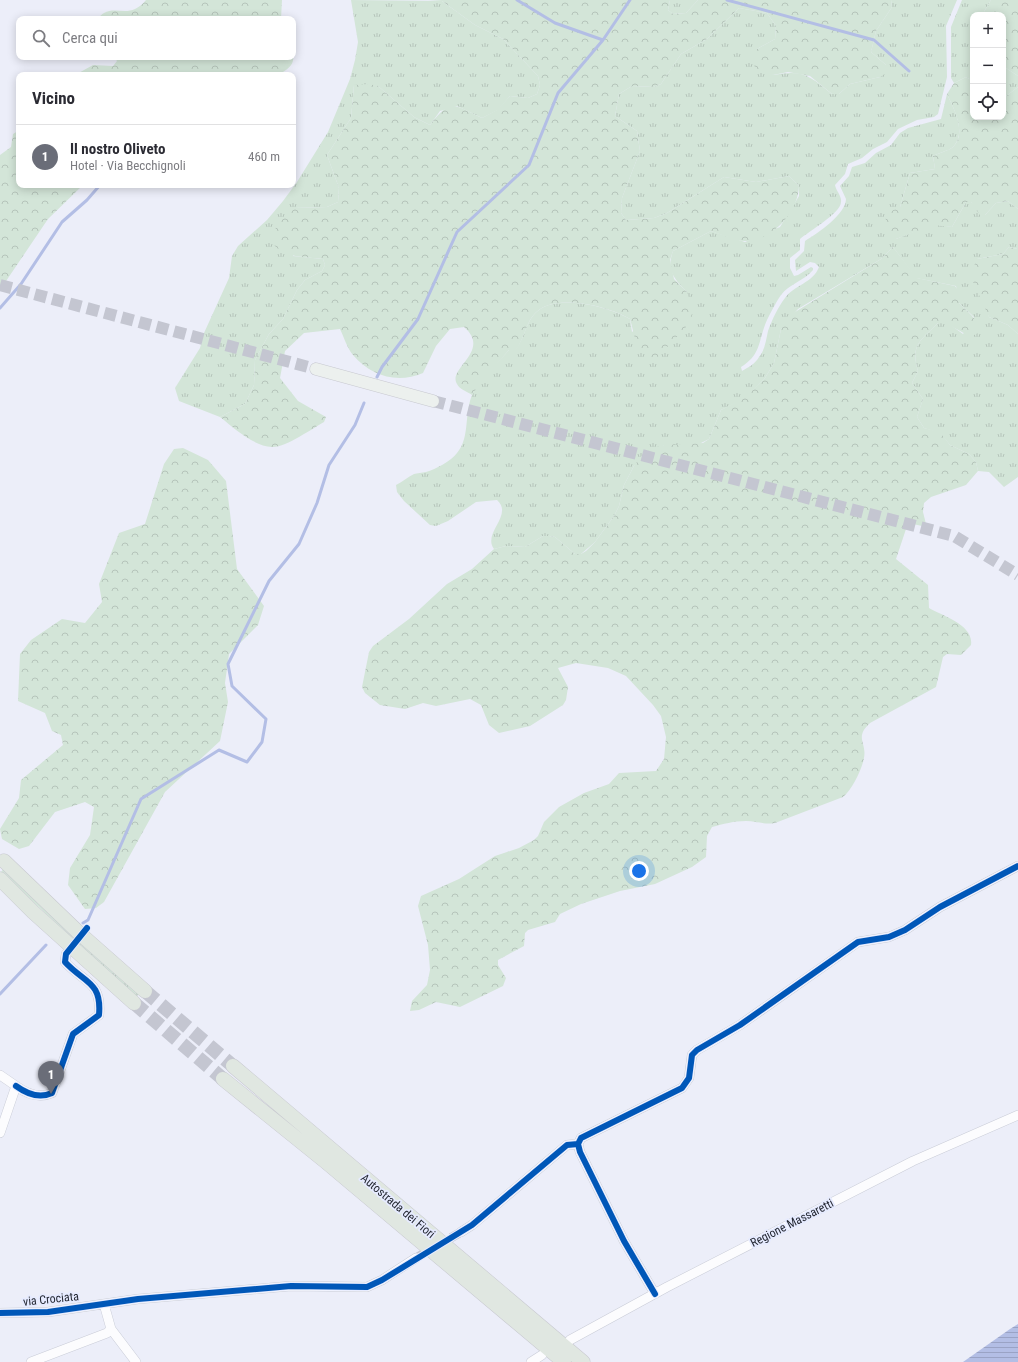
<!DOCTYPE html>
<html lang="it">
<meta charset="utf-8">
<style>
:root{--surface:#fff;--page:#f7f7f7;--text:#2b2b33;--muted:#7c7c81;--line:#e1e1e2;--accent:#6a6d78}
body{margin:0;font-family:"Roboto Condensed",sans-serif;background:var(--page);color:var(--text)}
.controls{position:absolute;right:12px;top:12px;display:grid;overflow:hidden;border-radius:8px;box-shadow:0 2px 10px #0003}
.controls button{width:36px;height:36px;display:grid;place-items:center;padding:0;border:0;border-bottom:1px solid var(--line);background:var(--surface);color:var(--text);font:20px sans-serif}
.you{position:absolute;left:639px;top:871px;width:14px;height:14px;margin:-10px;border:3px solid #fff;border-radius:50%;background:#1a73e8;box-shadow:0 0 0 6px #1a73e833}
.badge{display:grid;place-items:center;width:26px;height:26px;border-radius:50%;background:var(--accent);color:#fff;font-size:13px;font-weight:700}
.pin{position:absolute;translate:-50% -33px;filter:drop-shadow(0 1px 2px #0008)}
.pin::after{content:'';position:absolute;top:21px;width:14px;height:12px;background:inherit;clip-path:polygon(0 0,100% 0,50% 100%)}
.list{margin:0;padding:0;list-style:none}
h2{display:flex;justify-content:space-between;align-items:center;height:52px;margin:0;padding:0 16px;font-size:17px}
h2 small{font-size:13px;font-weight:400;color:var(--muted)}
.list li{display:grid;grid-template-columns:26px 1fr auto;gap:12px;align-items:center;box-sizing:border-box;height:64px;padding:0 16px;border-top:1px solid var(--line)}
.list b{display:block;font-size:15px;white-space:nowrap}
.list p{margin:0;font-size:13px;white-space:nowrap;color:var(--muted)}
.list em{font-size:13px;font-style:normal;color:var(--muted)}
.icon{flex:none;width:22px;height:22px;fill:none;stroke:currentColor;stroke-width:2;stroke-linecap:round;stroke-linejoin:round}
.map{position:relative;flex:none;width:1018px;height:1362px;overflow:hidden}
.search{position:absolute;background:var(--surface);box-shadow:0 2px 10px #0003;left:16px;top:16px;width:280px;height:44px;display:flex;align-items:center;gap:10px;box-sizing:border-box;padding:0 14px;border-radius:8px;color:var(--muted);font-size:15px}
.panel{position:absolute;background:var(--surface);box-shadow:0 2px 10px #0003;left:16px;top:72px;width:280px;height:116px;border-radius:8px}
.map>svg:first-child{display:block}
.grass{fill:url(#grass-tufts)}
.forest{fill:url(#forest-crowns)}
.water{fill:url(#water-rules)}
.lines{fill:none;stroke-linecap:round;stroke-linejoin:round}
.stream{stroke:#b3bee5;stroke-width:3}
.minor-tunnel{stroke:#c4c6d1;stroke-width:9;stroke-dasharray:9 4.5;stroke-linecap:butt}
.major-tunnel{stroke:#c4c6d1;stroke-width:12;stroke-dasharray:12 6;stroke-linecap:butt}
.highway-tunnel{stroke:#c4c6d1;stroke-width:14;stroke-dasharray:14 7;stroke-linecap:butt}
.minor-casing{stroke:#c9ccd7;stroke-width:10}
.major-casing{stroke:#c8c9d0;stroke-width:13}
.highway-casing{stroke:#c8c9d0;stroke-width:15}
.minor{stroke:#fcfcfe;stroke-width:9}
.major{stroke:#ecf0ee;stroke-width:12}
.highway{stroke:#e0e7e1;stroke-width:14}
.cycleway-casing{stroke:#e6ebff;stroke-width:8}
.cycleway{stroke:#0057b8;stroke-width:6}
.labels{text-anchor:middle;stroke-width:3.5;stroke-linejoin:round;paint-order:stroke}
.street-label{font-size:12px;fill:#242833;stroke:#e6ebff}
</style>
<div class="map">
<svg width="1018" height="1362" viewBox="0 0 1018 1362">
<defs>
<pattern id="grass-tufts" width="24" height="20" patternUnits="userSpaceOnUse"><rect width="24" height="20" fill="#d3e5d8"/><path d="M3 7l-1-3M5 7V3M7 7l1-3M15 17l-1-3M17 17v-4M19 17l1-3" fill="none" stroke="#b5c4ba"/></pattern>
<pattern id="forest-crowns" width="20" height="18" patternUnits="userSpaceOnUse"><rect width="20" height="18" fill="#d3e5d8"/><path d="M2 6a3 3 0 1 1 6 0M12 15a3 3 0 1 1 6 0" fill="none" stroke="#b5c4ba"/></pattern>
<pattern id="water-rules" width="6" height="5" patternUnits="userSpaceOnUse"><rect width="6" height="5" fill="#b3bee5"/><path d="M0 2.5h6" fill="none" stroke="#9aa3c5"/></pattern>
</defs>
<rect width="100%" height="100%" fill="#eceef9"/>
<path class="grass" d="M351,0L442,1L475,25L503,39L538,76L540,85L537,94L528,98L510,96L498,110L482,118L457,106L440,111L430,125L414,117L378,86L354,85L351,118L327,155L339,188L338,202L327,207L295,208L293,256L323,259L325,265L322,271L305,280L297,290L283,319L269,334L255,360L254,385L245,404L220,417L179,401L175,388L200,348L204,333L229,278L232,256L238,246L267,220L283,201L297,182L328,132L350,79L355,60L358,42Z
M670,0H698L686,13L673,14L668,10Z
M891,0H957L946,26L947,77L938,114L934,117L917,120L898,129L887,142L873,149L862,158L848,164L845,174L835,185C836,191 842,196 841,202C841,213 808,232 800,239V250L790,258V268L794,276L798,275L811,267L813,268V270C804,281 789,284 781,295C776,302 771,312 767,320C758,340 762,354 741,367L742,371C749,367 755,364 759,357C765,350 766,340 768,331C772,320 778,307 785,298C794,285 813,283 819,267L815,263L810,262L796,271L795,260L804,251L805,241C818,233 846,214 846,199L840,186L849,176L852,167L865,163L876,153L891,145L900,133L908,128L941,119L947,94C954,109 967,132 953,147C948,151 938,153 933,156L935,169L910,173L900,207L896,239L933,224L952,227L966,202H971L985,215L996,203L1008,201L1018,209V249L1009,247L1003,254L977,259L989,317L1008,325L1018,334V477L1004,487L989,472L978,471L976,462L969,454L950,445L940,433L924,428L917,417L923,399L912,383L918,371C910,345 921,340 938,323H948L963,334L974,317L959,303L956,286L916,278L893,247L881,259L798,309L781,329L774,363L765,378L744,399L721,410L709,439L697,445H664L634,466L624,485L619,506L614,516L595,542L581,554H575L555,537L549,536H543L525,547L506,546L494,549C482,533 514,515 497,500L476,502L448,521L436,526L430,525L404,501L397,492L396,485C402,482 408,477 414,474C417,473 422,473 426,472C436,469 451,461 457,453C469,439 465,418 470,401C476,381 496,365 509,350L516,349C525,338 526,319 539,310C560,294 609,307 630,319L632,332L687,292C674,279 666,270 673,251L711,231L745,242L780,227L799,196V186L789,176L756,182L724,177L667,213L654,218L626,220L621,213L622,198L640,151L637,131L615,116L619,94L632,86L654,87L661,84L681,54L707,39L739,8L767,13L776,26L775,39L757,49L773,75C803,69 810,76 832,94H839L850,84L880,77L886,65L871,52L876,31L892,7Z
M962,0H991L982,15H973V81L966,77L954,83L951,78V27Z
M1003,66L1018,76V87L1005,97H1003Z
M5,867L140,993L136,997L1,872Z"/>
<path class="forest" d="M146,0H282L281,19H97C99,17 102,14 104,13C118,5 129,20 146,0Z
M428,0H670L668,10L673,14L686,13L698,0H891L892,7L876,31L871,52L886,65V73L880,77L850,84L839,94H832L810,76L788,72L773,75L757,70L749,58L757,49L775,39L776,26L767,13L739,8L707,39L681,54L661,84L654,87L632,86L619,94L615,116L637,131L640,151L622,198L621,213L626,220L654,218L667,213L724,177L756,182L789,176L799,186C798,212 773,240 746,241C738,242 720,234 711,231L673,251L670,260L674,279L687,292L693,311L687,326L654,361C634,348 636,340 630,319C610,307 560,294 539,310C526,319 525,338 516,350H509L481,382L472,395C468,392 459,389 457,384C447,368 492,351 464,327L450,329L436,346L423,373C397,384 371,376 353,355C347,348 344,337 340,329L304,333L285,351L280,378L298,401L326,417L324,422C313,428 285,448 272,447C253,446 234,428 220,417L245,404L254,385L255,360L269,334L283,319L297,290L305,280L322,271L325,265L323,259C307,257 285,258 274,245L276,225L295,208L327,207L338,202L339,188L327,155L351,118L354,85L369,84L378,86L414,117L430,125C452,97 453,105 482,118L497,110L510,96L528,98L537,94L540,85L538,76L503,39L475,25L442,1Z
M991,0H1018V76L1003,66V15H982Z
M293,55C295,66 286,70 278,75H75L93,65L113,66L117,61L114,57H293Z
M966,77L973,81V117H1003V97H1005L1018,87V209L1008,201L996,203L985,215H980L971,202H966L952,227L933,225L896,239L887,228L885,214L900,207L910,173L935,169L933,156C938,153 948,151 953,147C967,133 954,109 947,94L954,83Z
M18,131L19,185H83L48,219L0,290V155L11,147L13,134Z
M893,247L917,278L955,286L961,294L959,303C968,312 978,319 980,332L972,336C959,333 952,323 938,323C921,340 910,345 918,371L912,383L923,399L917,417L924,428L940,432L950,445L969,454L976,462L978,471L966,485L931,497L924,503L923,512L926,524L922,526L913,524L907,526L896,559L928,585L929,608C943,616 974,625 971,645L961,655L947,654L943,657L936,687L870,723C854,738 867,742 864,758C862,769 852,790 843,797L775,823C764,825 757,821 746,821C734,821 723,824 712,827L707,836L706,857L692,867L655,884L620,891L581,904L560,914L555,922L528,930L525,933L524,946L498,960V965L506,978L503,986L460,1007L436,1002L419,1010L410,1011L412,1001L427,985L430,970L428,945L418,906L421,896L459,879L495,856L519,848L534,840L538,836L544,822L559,807L584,793L609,784L619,773L656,771L664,759L666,737L661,716L653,705L626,676L608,668L576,663L558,668L568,687L566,700L563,705L530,726L499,733L489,725L481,705L470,699L436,706L423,703L405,709L380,705L365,693L362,687L369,652L373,646L409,619L447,584L472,569L494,549L506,546L525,547L543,536H549L555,537L575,554H581L586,551L595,542L614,516L619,506L624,485L634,466L646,450L664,445L703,443L709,439L721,410L744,398L765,378L774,363L781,329L787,317L881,259Z
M1009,247L1018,249V334L1008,325L989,317L970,275L977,259L1003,254Z
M183,448L208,460L226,481L237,569L264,606L258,625L229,654L225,683L228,702L220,741L165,792L104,902L96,908L85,909L68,885L70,868L90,835L94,807L85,802L55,812L29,846L19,849L2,839L0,829L19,798L21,780L63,745L61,735L52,731L45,713L18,701L20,654L31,640L62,619L85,623L102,602L99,584L119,533L145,524L164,464L174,449Z"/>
<path class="water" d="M1018,1324V1362H963L1010,1329Z"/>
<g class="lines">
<path class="stream" d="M517,0L555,23L603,40
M727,0L874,40L909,71
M0,308L21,284L62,222L87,200L100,185
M377,377L382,367L418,319L457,232L529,165L558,93L603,40L630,0
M83,923L88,920L141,799L219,750L247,762L262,742L266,719L232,686L228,664L269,581L299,544L317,503L329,465L355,425L364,403
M0,994L46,945"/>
<path class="minor-tunnel" d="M416,1258L461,1232"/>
<path class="major-tunnel" d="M0,285L316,369
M433,401L954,536L1018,575"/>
<path class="highway-tunnel" d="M145,991L233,1066
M134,1003L223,1079"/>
<defs>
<path id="minor" d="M0,1075L16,1086L0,1133
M16,1086C27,1094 39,1099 52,1093L73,1034L99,1015C102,981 84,983 65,962L66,954
M461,1232L472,1225L567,1145L578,1144
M655,1294L624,1241L580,1152L578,1144L581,1138L682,1088L689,1078L692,1055L697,1050L740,1025L858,942L889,937L905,930L940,907L1018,866
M0,1313L48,1312L138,1299L291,1286L367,1287L382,1280L416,1258
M111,1329L136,1362
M570,1340L667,1287L913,1161L1018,1115
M31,1362L107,1333L111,1329L104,1304
M531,1362L542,1355"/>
<path id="major" d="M316,369L433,401"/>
<path id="highway" d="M4,861L77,931L145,991
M0,879L33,912L134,1003
M233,1066L583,1362
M223,1079L326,1162L564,1362"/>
</defs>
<use href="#minor" class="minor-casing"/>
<use href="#major" class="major-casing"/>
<use href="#highway" class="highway-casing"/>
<use href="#minor" class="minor"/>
<use href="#major" class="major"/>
<use href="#highway" class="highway"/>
<defs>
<path id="cycleway" d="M16,1086C27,1094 39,1099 52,1093L73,1034L99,1015C102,981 84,983 65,962L66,954L87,928
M655,1294L624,1241L580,1152L578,1144L581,1138L682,1088L689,1078L692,1055L697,1050L740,1025L858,942L889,937L905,930L940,907L1018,866
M0,1313L48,1312L138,1299L291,1286L367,1287L382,1280L472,1225L567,1145L578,1144"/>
</defs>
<use href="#cycleway" class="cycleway-casing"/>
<use href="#cycleway" class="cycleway"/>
</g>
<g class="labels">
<g class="street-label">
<text transform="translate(398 1206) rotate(40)" y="4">Autostrada dei Fiori</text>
<text transform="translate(792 1223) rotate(-27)" y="4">Regione Massaretti</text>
<text transform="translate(51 1299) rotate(-6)" y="4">via Crociata</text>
</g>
</g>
</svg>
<div class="controls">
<button>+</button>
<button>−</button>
<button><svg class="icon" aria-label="locate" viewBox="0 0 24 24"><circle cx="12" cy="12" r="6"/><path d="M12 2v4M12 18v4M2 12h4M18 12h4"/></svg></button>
</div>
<div class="you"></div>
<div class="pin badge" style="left:51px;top:1094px">1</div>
<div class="search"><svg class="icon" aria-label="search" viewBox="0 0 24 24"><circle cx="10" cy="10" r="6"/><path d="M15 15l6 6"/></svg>Cerca qui</div>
<section class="panel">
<h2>Vicino<small></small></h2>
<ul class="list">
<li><span class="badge">1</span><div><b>Il nostro Oliveto</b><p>Hotel · Via Becchignoli</p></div><em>460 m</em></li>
</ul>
</section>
</div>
